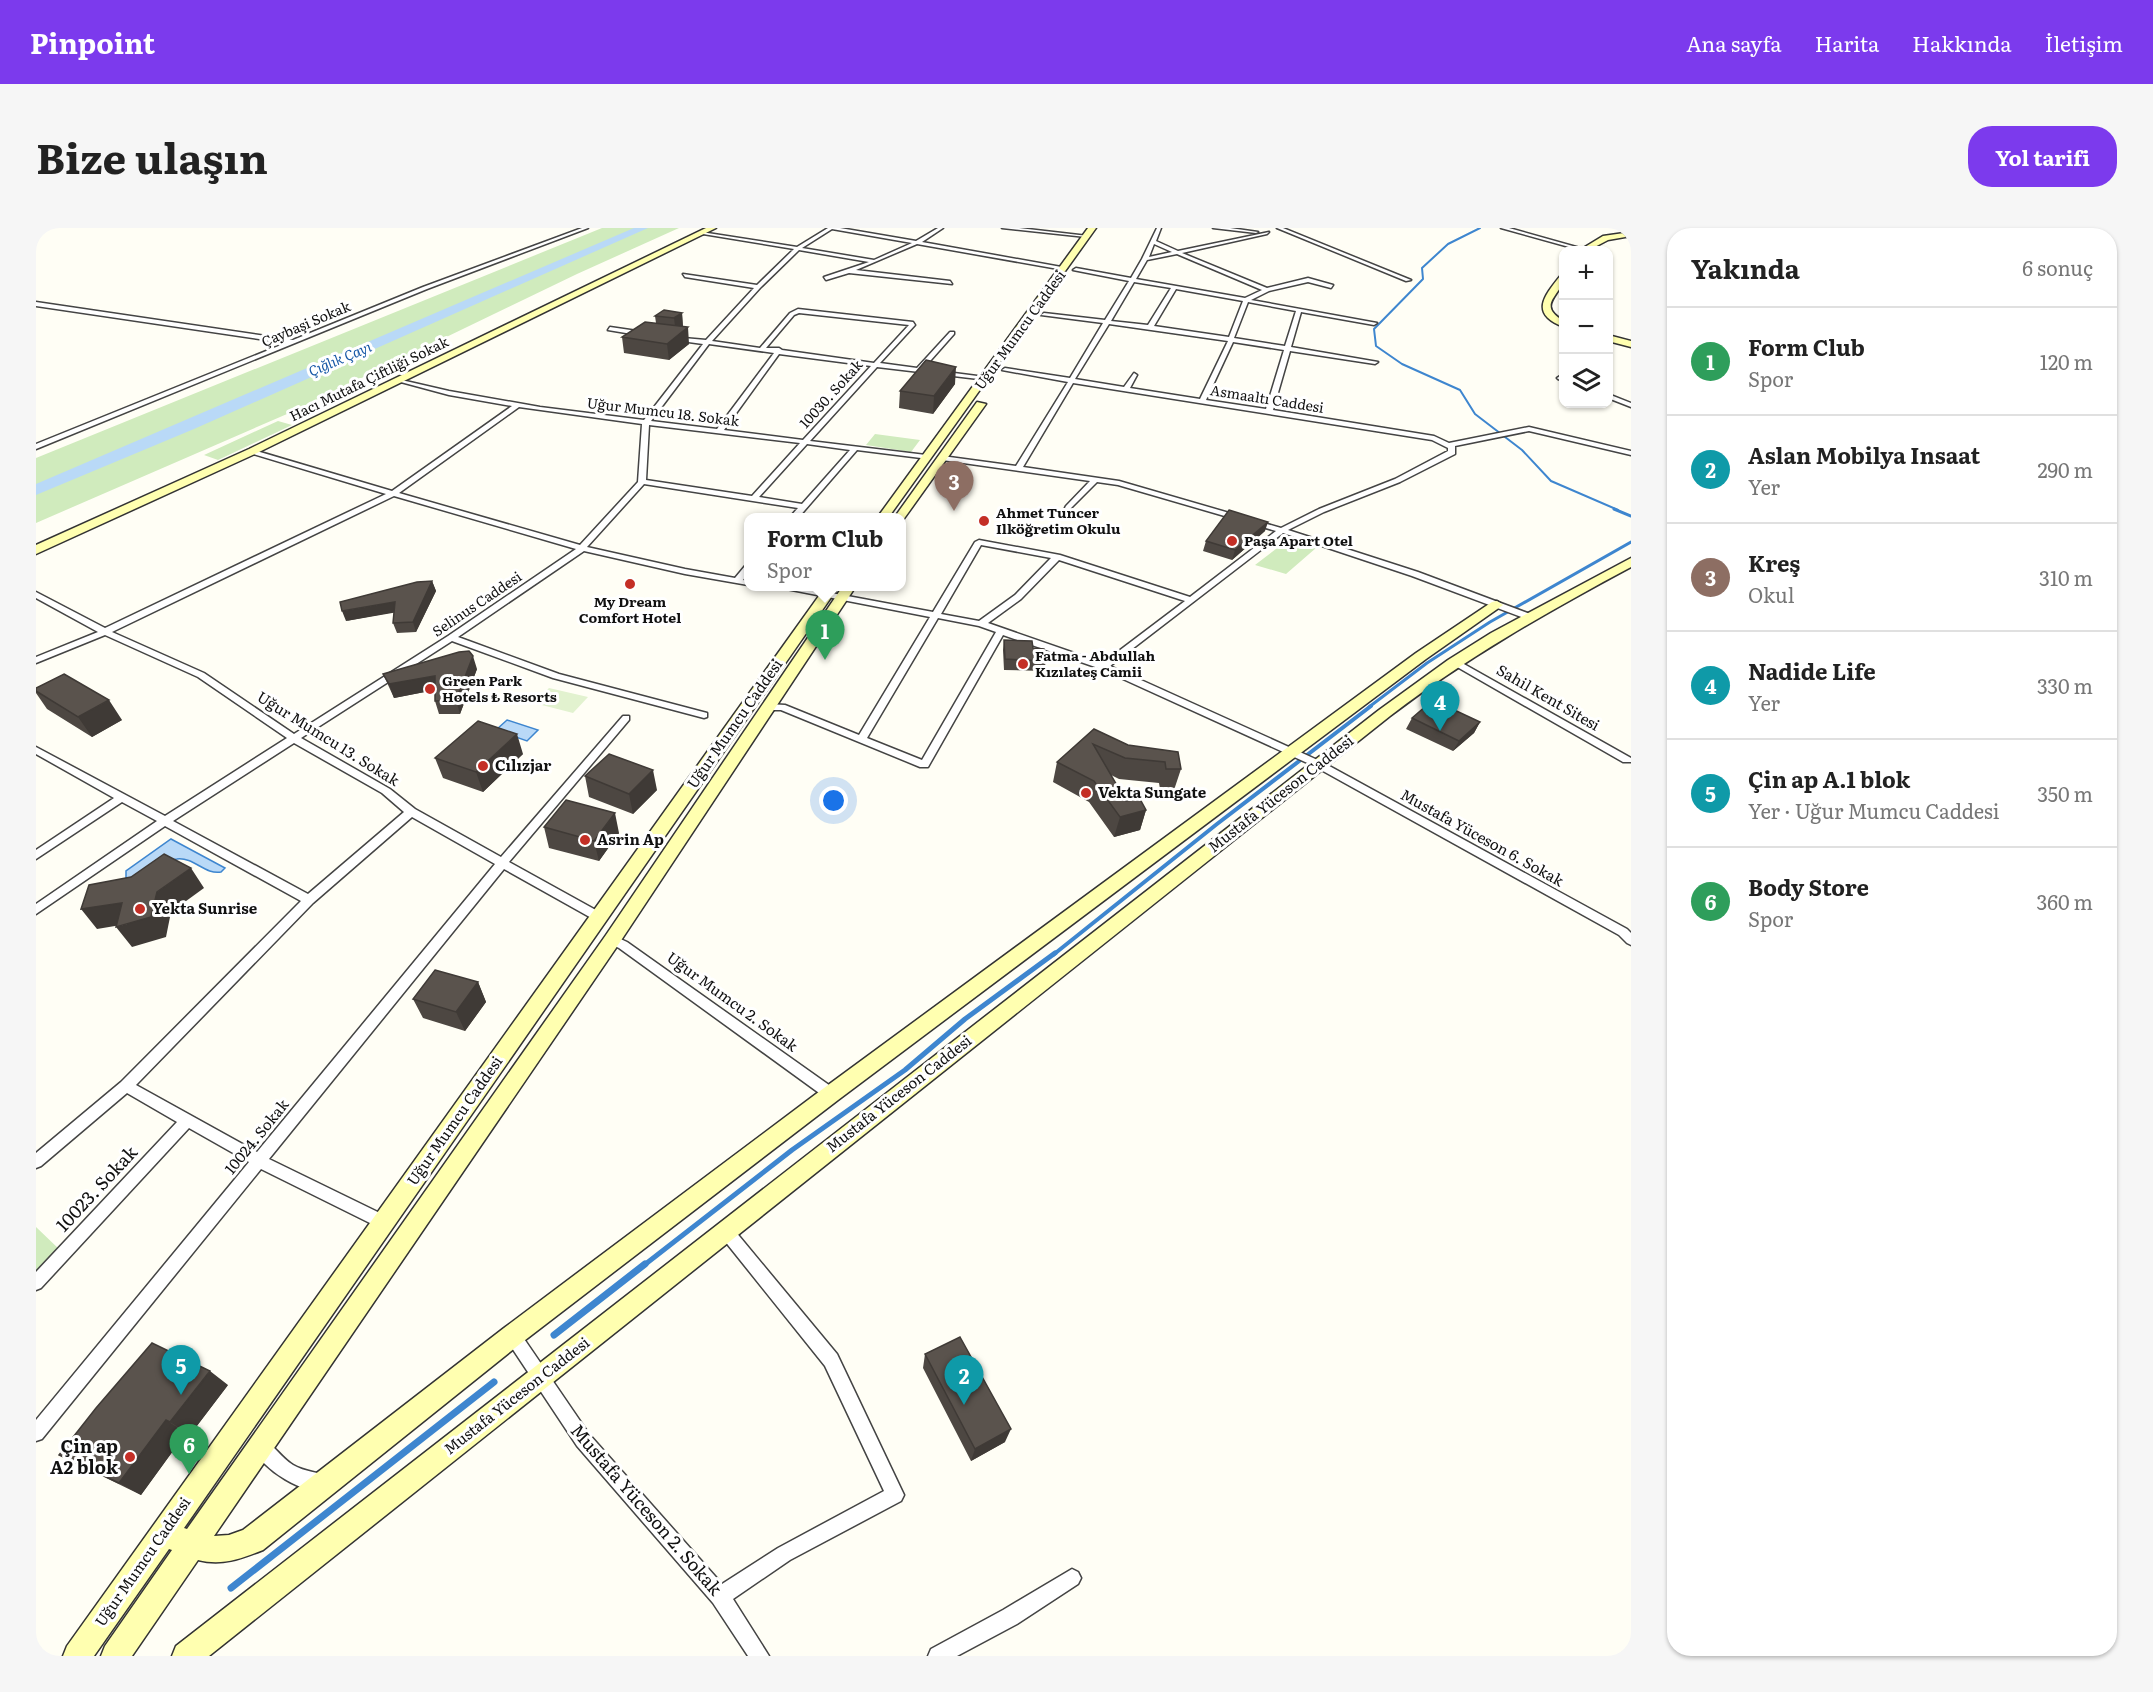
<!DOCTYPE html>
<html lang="tr">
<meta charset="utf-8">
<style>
:root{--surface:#fff;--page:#f6f6f6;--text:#222;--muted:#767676;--line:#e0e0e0;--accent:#7c3aed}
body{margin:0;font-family:Literata,serif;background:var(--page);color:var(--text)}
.controls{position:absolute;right:18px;top:18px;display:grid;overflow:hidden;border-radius:12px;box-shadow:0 2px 4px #0004}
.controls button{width:54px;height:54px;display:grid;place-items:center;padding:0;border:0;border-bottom:2px solid var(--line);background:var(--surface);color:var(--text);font:30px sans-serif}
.you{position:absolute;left:798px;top:573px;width:21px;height:21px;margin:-15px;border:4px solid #fff;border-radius:50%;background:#1a73e8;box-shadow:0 0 0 9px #1a73e833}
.badge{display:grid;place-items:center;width:39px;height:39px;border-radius:50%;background:var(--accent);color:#fff;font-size:20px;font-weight:700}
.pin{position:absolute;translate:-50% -50px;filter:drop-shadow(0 2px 3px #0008)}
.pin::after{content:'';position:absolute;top:32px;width:21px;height:18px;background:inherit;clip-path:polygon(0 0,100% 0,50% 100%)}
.popup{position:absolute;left:708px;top:285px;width:162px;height:78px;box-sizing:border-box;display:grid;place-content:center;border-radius:12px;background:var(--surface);filter:drop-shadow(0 2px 4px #0005);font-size:20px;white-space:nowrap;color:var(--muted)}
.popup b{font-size:22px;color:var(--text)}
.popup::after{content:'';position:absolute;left:50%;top:100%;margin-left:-12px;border:12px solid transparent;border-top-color:var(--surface)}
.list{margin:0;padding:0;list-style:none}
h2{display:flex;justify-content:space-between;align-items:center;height:78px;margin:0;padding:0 24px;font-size:26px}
h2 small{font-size:20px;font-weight:400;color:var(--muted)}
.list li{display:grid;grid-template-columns:39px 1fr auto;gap:18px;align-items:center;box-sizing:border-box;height:108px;padding:0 24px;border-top:2px solid var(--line)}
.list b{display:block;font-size:22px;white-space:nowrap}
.list p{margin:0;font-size:20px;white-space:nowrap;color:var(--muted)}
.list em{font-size:20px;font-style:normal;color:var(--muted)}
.icon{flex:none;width:33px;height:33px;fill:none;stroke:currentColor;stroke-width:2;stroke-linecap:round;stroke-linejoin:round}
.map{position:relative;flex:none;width:1595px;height:1428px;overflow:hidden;border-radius:24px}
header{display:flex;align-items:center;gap:36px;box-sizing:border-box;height:84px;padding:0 30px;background:var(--accent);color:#fff}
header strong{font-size:28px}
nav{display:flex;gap:33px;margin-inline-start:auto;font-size:21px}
.intro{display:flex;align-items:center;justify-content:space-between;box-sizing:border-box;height:144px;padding:0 36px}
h1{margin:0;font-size:42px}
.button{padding:15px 27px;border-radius:24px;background:var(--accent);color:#fff;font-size:21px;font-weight:700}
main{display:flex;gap:36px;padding:0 36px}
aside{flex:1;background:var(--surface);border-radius:24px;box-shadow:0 2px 4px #0004}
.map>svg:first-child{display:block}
.green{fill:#d0ebbd}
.pitch{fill:#e2f2cf}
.water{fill:#b9d9f7;stroke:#3e86cf;stroke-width:1.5}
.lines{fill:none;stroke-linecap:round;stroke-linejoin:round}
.stream-far4{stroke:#3e86cf;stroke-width:2}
.stream-far3{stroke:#3e86cf;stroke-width:3}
.stream-far2{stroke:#3e86cf;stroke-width:4}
.stream-far1{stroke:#3e86cf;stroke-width:5}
.stream{stroke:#3e86cf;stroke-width:7}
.river{fill:#b9d9f7;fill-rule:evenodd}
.street-casing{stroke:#444;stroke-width:3}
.secondary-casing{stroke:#333;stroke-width:3}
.street{fill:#fff;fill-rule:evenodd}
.secondary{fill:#ffffb0;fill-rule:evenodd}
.wall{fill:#4d4742}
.shaded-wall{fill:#3f3a36}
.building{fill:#5a534d;stroke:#3f3a36;stroke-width:1.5}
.poi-dot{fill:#c42f26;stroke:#fff;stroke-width:2}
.labels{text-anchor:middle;stroke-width:6;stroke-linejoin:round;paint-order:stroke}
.far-street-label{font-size:14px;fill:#111;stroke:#fff}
.far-water-label{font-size:14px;font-style:italic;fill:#1758a6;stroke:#fff}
.far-poi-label{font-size:14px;font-weight:bold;fill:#111;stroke:#fff;text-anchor:start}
.street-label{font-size:15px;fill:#111;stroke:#fff}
.poi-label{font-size:15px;font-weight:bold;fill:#111;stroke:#fff;text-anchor:start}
.near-street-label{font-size:18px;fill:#111;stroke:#fff}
.near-poi-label{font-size:18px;font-weight:bold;fill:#111;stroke:#fff;text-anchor:end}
</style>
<header>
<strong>Pinpoint</strong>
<nav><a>Ana sayfa</a><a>Harita</a><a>Hakkında</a><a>İletişim</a></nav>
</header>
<div class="intro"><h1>Bize ulaşın</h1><a class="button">Yol tarifi</a></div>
<main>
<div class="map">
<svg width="1595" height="1428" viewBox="0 0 1595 1428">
<rect width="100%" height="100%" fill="#fffef5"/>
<path class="green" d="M566,0H643L541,46L251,186L0,295V230Z
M242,193L256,197L182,232L168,227Z
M839,206L884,212L875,224L830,217Z
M1253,311L1280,320L1250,346L1219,337Z
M0,999L24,1022L0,1047Z"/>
<path class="pitch" d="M513,460L552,469L537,485L498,475Z"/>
<path class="water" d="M471,492L502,502L491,513L460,502Z
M135,611L189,640L185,644C169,647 158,629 141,631C128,632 124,644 113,648C106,650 97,649 90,650V643Z"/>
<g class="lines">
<path class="stream-far4" d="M1444,0L1412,16L1386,40L1387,51L1338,101L1340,118L1366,136L1424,162L1439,186L1486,222L1515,253L1582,282"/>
<path class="stream-far3" d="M1578,281L1595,288
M1333,479L1391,435L1454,394L1595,314"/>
<path class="stream-far2" d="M1017,727L1181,596L1335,478"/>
<path class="stream-far1" d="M607,1038L756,922L869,842L929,791L1019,725"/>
<path class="stream" d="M518,1107L609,1036
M195,1360L458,1154"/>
<path class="river" d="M598,0H612L158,201L0,267V256Z"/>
<defs>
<path id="street" d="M546,0H552L391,61L0,221V216L250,115L0,78V74L257,112L387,59Z
M792,0H804L880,13L902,0H907L886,14L1031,40L1028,42L881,16L820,42L914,53L916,56L813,45L790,52L788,49L833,34L763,22L724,60L676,113L724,120L754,85L762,81L877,94L879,97L844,135L881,140L914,104H918V106L887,141L949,149L951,150V152L841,139L774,213L890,227H893V231L821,222L762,290H753L762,280L608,256L551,319L649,341L699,350L709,338H712V345L707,352L712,353V357L649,346L548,323L422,409L523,446L671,485V489L668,490L517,450L416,413L265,510L354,561L379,581L465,629L587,488H593V492L473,634L567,686L569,689L567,692H559L468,641L233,931L352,989L354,994L352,999L347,1001L342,999L225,941L6,1211L0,1213V1192L213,934L153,900L5,1060L0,1062V1044L141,894L91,865L5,938L0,940V925L85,854L265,673L129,598L0,686V676L121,593L86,574L0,631V622L78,570L0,526V519L129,588L251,510L162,449L69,407L0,435V429L62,404L0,370V364L69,400L350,266L214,225V221L356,263L476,178L413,167L361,153V151L413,163L504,179L608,192L667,116L638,112L636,109L670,112L718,60L649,49L647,46L721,57L758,21L667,6L665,4L761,19ZM796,1L876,15L838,32L766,20ZM763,85L873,97L838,135L746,122L743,120H730L758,87ZM673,116L738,125L681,201L615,193ZM743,126L835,138L767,212L688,202ZM483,179L606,196L602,254L544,317L363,265ZM613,197L764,215L716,268L610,252ZM771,216L814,222L766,276L723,269ZM358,268L540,321L412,408L258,506L168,445L76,404ZM258,515L346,565L368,584L272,666L137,593ZM376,589L459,636L221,924L100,857L277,675Z
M966,0H983L1052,8L1050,9Z
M1121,0H1125L1120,13L1142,23L1233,4L1231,6L1146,25L1231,60L1272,50L1297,57L1295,60L1272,54L1233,63L1215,72L1341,95L1338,97L1265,84L1255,119L1342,134L1339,136L1254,123L1237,182L1398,208L1413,215L1493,199L1595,223V227L1493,203L1419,218V226L1364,254L1288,284L1252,302L1382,344L1497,387V391H1491L1376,348L1247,305L1074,438L1286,534L1591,701L1595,705V717L1591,715L1583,707L1278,538L1065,441L967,407L892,539H884L745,482H733L728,479L733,476L749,477L823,507L894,389L735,358H758L897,384L939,314L943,312L1024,327L1154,369L1240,303L1082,257L1061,254L1033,282L1029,280L1030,278L1054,253L906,232L902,230L906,228L980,238L1032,154L966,142L969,140L1034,150L1067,95L1005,87L1008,85L1069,92L1093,53L1037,42L1040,40L1095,50L1106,31ZM1118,16L1136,24L1113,29ZM1141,26L1226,62L1209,70L1100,51L1111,32ZM1098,54L1135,60L1112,97L1075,93ZM1140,61L1207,73L1193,109L1118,98ZM1212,74L1260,83L1249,118L1198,110ZM1073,96L1192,113L1164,171L1094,160L1101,147L1098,145L1088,159L1039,151ZM1197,114L1248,122L1230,181L1170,172ZM1037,155L1396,212L1412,220V223L1359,251L1283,281L1245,300L1083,253L987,239ZM945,317L1015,330L979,367L943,393L905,386ZM1023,332L1149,373L1067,435L952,395L985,371ZM902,390L943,398L960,404L886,532L831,510Z
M1177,0H1194L1222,4L1220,5Z
M1241,0H1247L1375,52L1370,53Z
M1465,0H1473L1551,22H1544Z
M574,99L608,104L611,106L608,108L572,102Z
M1524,148L1528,149V153L1522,151L1521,150Z
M1572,166L1595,175V179L1572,170Z
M1419,431L1595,530V534H1587L1416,436L1414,434Z
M576,707L591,714L800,862L802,866L800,870L795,872L790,870L583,720L572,715L570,712L572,709Z
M689,995L694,997L801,1126L868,1267L865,1273L754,1332L697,1371L733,1428H712L677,1375L541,1218L468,1108L470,1102L476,1100L482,1102L553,1206L686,1356L742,1320L848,1263L789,1138L684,1007L682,1002L684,997Z
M224,1209C237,1215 245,1230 257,1237C269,1244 282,1244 294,1249L297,1255L294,1261C270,1271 225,1240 215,1218L218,1212Z
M1036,1341L1042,1344L1045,1350L1042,1356L981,1396L921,1428H892L895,1421L967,1382Z"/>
<path id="secondary" d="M0,0H5L1,2Z
M670,0H680L221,225L0,326V317L213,221Z
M1052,0H1060L852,290H841Z
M1595,4V8L1572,12L1553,22H1544L1567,8Z
M1525,47H1528C1528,67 1498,76 1528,93V99C1493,86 1508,68 1525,47Z
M1572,107L1595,113V119L1572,113Z
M941,174L950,176L867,292L866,290H858Z
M1595,330V339C1511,384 1430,430 1354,488L173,1428H136L140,1418L1343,482L1412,432L1455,405Z
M790,358H803L148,1300L151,1301L570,707L807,358H820L582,717L178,1308L193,1307L207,1302L468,1100L788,860L1380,425L1456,374L1461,373L1467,377L1390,431L802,872L484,1116L227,1322C204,1331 186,1338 162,1332L96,1428H65L69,1418L136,1322L133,1321L58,1428H27L31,1418Z"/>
</defs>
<use href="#street" class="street-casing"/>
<use href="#secondary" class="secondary-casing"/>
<use href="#street" class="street"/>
<use href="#secondary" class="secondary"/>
</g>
<path class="wall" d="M646,85L647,99L653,116L633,132L588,125L586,109L620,95L619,88Z
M919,156L897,186L863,180L864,163Z
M1229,303L1196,332L1167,323L1170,313Z
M396,353L400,363L380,404L361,405L357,395L358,384L310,393Z
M968,412L997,420L1010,433L1008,443L968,442L967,422Z
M441,441L424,486H403L399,473V462L358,470L353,459L347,446Z
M0,460L86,492L56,509L11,481L0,465Z
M1376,490L1444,494L1438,505L1417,523L1370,501Z
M1058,501L1092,517L1145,541L1138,562L1124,561L1123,555L1083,551L1075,547L1090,573L1110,582L1104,602L1078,609L1053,574L1017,554L1021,534Z
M487,526L447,564L407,550L399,530Z
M549,548L621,562L597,586L553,569Z
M508,599L583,605L563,633L513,620Z
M442,754L450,774L429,803L387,790L377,771Z
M889,1126L969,1214L935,1233L887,1140Z
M192,1157L154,1207L150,1205L105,1267L23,1227Z"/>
<path class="shaded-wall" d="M646,85L647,101L640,106L638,90Z
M652,99L653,116L633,132L631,116Z
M920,139L919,156L897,186L898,168Z
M1232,294L1229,303L1196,332L1199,322Z
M396,353L400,363L380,404L377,394Z
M359,374L362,384L310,393L306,383Z
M437,428L441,441L424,486L420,472Z
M399,448L404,461L358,470L353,456Z
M73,472L86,492L56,509L42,489Z
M1444,494L1438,505L1417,523L1423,513Z
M481,506L487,526L447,564L440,544Z
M617,542L621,562L597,586L593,566Z
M1110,582L1104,602L1078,609L1084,589Z
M579,585L583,605L563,633L558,613Z
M155,640L168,660L135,684L130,709L96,719L80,699L91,696L61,701L45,681L121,664Z
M442,754L450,774L429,803L420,784Z
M174,1143L192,1157L154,1207L134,1194Z
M130,1192L150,1205L105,1267L83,1255Z
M975,1201L969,1214L935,1233L939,1221Z"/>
<path class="building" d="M628,82L646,85L638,90L619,88Z
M609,94L652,99L631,116L586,109Z
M890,132L920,139L898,168L864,163Z
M1193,282L1232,294L1199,322L1170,313Z
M396,353L377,394L357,395L359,374L306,383L304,374L381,354Z
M968,412L996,413L997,420L1008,421L1010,433L969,431Z
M433,423L437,428L420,472L399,473V448L353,456L347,446L423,424Z
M28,446L73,472L42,489L0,463V460Z
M1397,472L1444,494L1423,513L1376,490Z
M442,493L481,506L440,544L399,530Z
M1058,501L1092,517L1142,524L1145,541H1130L1129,534L1089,530L1057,516L1090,573L1104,571L1110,582L1084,589L1058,553L1021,534Z
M573,526L617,542L593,566L549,548Z
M530,572L579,585L558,613L508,599Z
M128,626L155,640L121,664L115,689L80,699L86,675L45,681L53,657L95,649Z
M399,742L442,754L420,784L377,771Z
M924,1109L975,1201L939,1221L889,1126Z
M116,1115L174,1143L134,1194L130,1192L83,1255L23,1227L60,1180Z"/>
<g class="poi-dot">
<circle cx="948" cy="293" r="6"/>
<circle cx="1196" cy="313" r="6"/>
<circle cx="594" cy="356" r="6"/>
<circle cx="987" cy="436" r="6"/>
<circle cx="394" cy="461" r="6"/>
<circle cx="447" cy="538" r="6"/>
<circle cx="1050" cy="565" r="6"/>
<circle cx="549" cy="612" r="6"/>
<circle cx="104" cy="681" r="6"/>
<circle cx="94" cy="1229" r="6"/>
</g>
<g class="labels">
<g class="far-street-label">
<text transform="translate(270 96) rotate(-23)" y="5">Çaybaşi Sokak</text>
<text transform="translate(984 102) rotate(-54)" y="5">Uğur Mumcu Caddesi</text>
<text transform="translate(333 151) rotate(-26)" y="5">Hacı Mutafa Çiftliği Sokak</text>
<text transform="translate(795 166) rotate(-48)" y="5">10030. Sokak</text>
<text transform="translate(1231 171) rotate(9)" y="5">Asmaaltı Caddesi</text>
<text transform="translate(627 184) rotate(7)" y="5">Uğur Mumcu 18. Sokak</text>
<text transform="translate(441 376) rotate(-34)" y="5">Selinus Caddesi</text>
</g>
<g class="far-water-label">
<text transform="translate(304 131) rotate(-23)" y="5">Çığlık Çayı</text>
</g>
<g class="far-poi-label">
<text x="960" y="290">Ahmet Tuncer<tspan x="960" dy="16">Ilköğretim Okulu</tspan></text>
<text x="1208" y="318">Paşa Apart Otel</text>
<text x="594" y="379" text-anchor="middle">My Dream<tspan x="594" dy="16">Comfort Hotel</tspan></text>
<text x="999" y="433">Fatma - Abdullah<tspan x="999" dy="16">Kızılateş Camii</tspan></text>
<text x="406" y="458">Green Park<tspan x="406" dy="16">Hotels ₺ Resorts</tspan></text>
</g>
<g class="street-label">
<text transform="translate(1512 470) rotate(30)" y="5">Sahil Kent Sitesi</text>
<text transform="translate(699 496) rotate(-55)" y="5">Uğur Mumcu Caddesi</text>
<text transform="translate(292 511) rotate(32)" y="5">Uğur Mumcu 13. Sokak</text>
<text transform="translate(1245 566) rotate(-38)" y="5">Mustafa Yüceson Caddesi</text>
<text transform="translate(1446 610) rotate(29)" y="5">Mustafa Yüceson 6. Sokak</text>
<text transform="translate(696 774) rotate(36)" y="5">Uğur Mumcu 2. Sokak</text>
<text transform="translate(863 866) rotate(-38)" y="5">Mustafa Yüceson Caddesi</text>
<text transform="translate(419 893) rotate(-55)" y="5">Uğur Mumcu Caddesi</text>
<text transform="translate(221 909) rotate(-51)" y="5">10024. Sokak</text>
<text transform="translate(481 1168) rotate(-38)" y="5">Mustafa Yüceson Caddesi</text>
<text transform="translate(107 1334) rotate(-55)" y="5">Uğur Mumcu Caddesi</text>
</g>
<g class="poi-label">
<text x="459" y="543">Cılızjar</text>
<text x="1062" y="570">Vekta Sungate</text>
<text x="561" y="617">Asrin Ap</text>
<text x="116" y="686">Yekta Sunrise</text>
</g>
<g class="near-street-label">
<text transform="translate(61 961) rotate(-47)" y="6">10023. Sokak</text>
<text transform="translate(610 1282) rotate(49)" y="6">Mustafa Yüceson 2. Sokak</text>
</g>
<g class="near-poi-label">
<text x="82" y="1225">Çin ap<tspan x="82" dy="21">A2 blok</tspan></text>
</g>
</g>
</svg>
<div class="controls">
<button>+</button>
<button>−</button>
<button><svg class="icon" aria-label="layers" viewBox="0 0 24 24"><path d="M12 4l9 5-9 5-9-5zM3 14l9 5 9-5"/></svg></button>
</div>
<div class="you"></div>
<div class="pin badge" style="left:789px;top:432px;background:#2e9e5b">1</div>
<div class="popup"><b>Form Club</b>Spor</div>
<div class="pin badge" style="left:928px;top:1177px;background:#0f9aa8">2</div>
<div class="pin badge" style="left:918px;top:283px;background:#8d6e63">3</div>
<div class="pin badge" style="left:1404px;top:503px;background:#0f9aa8">4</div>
<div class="pin badge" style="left:145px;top:1167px;background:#0f9aa8">5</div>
<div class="pin badge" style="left:153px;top:1246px;background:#2e9e5b">6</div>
</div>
<aside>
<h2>Yakında<small>6 sonuç</small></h2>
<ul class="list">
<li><span class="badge" style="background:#2e9e5b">1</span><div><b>Form Club</b><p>Spor</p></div><em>120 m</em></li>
<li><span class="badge" style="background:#0f9aa8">2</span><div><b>Aslan Mobilya Insaat</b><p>Yer</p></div><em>290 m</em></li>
<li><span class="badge" style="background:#8d6e63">3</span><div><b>Kreş</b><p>Okul</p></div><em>310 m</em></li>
<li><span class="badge" style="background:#0f9aa8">4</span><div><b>Nadide Life</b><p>Yer</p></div><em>330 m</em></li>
<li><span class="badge" style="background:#0f9aa8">5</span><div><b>Çin ap A.1 blok</b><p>Yer · Uğur Mumcu Caddesi</p></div><em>350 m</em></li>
<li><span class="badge" style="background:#2e9e5b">6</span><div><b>Body Store</b><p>Spor</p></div><em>360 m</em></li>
</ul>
</aside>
</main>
